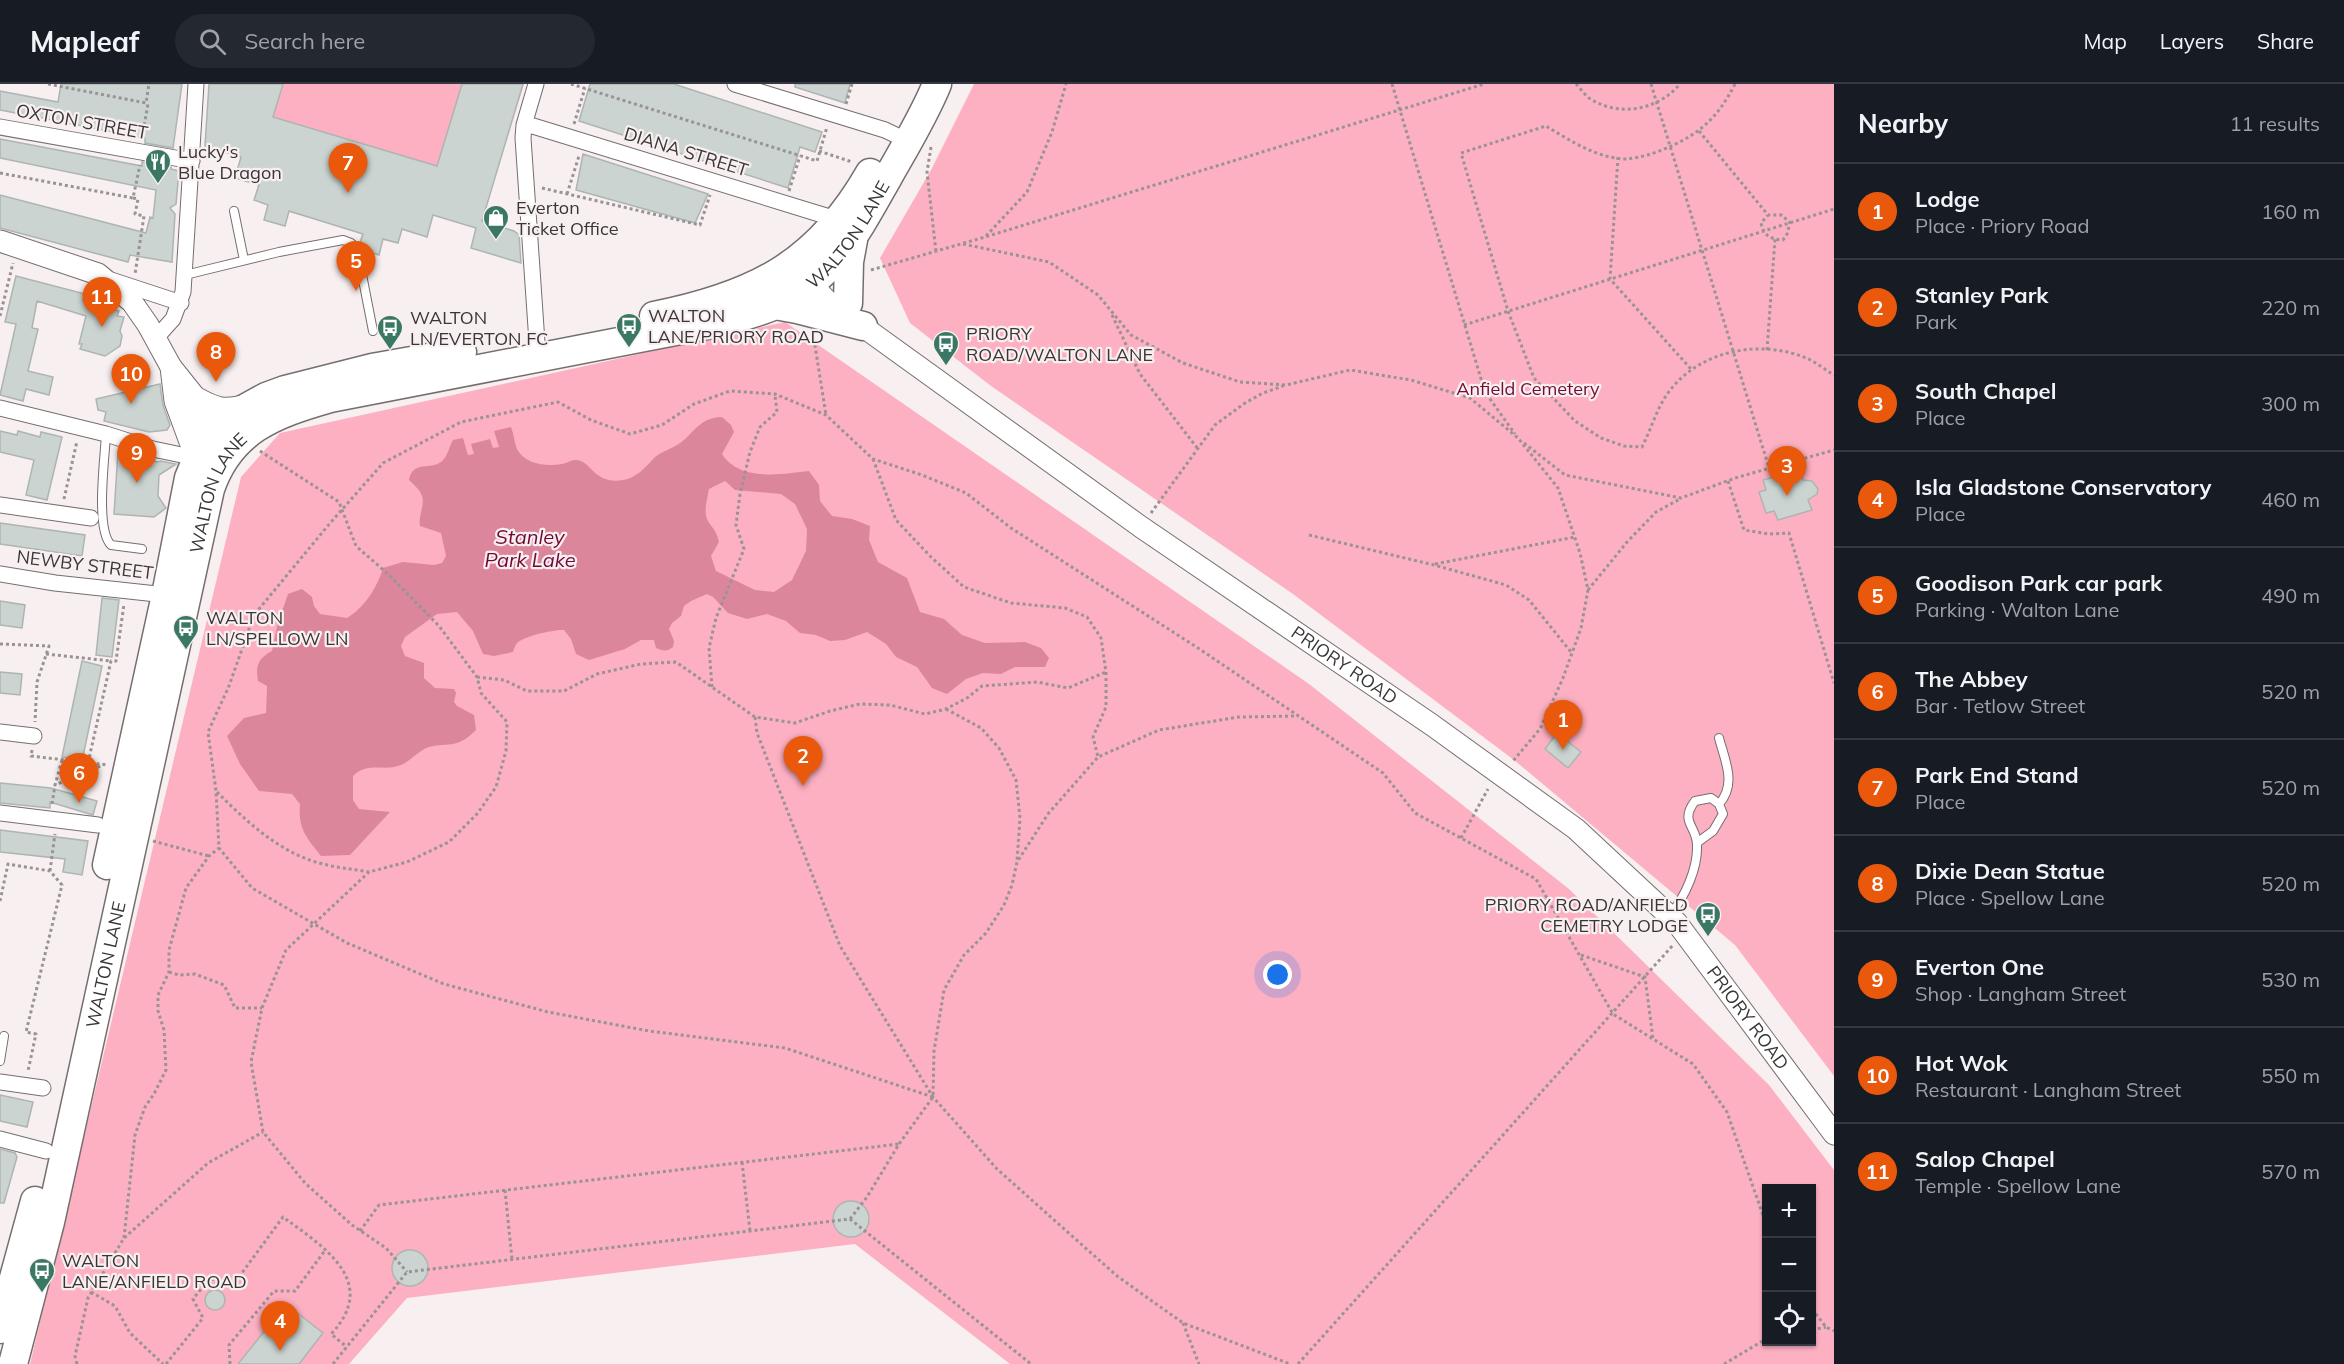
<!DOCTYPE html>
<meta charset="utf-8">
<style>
:root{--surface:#171b24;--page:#242831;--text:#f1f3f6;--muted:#9ea1a6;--line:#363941;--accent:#ea580c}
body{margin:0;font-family:Mulish,sans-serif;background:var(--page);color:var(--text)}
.controls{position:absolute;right:18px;bottom:18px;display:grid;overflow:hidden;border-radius:0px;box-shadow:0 2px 4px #0004}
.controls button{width:54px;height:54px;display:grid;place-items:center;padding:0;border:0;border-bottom:2px solid var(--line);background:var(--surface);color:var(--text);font:30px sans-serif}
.you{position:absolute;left:1278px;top:891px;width:21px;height:21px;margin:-15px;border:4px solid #fff;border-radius:50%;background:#1a73e8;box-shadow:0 0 0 9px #1a73e833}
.badge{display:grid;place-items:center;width:39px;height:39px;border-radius:50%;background:var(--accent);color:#fff;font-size:20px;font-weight:700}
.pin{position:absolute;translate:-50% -50px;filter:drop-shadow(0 2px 3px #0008)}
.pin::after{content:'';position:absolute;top:32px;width:21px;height:18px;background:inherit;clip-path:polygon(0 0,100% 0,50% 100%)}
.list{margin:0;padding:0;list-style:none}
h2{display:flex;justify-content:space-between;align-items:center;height:78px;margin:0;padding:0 24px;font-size:26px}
h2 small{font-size:20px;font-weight:400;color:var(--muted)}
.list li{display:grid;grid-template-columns:39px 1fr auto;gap:18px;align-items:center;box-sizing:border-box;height:96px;padding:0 24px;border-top:2px solid var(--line)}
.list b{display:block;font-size:22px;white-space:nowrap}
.list p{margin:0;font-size:20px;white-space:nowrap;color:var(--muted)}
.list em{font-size:20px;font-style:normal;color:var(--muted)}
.icon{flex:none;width:33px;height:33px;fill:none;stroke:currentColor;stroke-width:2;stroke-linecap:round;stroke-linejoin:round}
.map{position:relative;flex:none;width:1834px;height:1280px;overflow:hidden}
header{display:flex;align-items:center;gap:36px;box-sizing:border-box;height:84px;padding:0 30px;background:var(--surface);border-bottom:2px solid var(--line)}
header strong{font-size:28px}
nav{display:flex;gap:33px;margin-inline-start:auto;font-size:21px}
.search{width:420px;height:54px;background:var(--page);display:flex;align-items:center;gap:15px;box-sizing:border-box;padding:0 21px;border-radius:33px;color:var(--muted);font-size:22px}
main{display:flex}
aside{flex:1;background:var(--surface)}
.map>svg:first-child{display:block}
.green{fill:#fdb0c2;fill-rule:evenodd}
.water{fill:#dc869b;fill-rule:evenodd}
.building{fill:#cbd4d0;stroke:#adb5b2;stroke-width:1.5}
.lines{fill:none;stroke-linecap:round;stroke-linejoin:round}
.lane-casing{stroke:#756e6f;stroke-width:10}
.street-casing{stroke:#756e6f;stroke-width:17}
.secondary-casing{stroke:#756e6f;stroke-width:23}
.highway-casing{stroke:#756e6f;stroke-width:31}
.path{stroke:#999394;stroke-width:3;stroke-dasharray:3 3;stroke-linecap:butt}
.lane{stroke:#fff;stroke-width:8}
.street{stroke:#fff;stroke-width:15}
.secondary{stroke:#fff;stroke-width:21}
.highway{stroke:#fff;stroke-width:28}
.labels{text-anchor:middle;stroke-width:4.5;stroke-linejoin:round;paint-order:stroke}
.street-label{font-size:18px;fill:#3a3637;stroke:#f8eff0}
.poi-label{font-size:18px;fill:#3a3637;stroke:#f8eff0;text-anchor:start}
.park-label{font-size:18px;fill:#730b35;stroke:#f8eff0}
.water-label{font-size:20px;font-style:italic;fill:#700733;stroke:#f8eff0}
</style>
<header>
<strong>Mapleaf</strong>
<div class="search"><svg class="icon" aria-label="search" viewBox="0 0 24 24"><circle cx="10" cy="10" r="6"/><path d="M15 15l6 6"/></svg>Search here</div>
<nav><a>Map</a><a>Layers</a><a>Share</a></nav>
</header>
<main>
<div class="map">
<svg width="1834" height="1280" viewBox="0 0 1834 1280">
<rect width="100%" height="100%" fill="#f8eff0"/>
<path class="green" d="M209,0H524L479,145L433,131L427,153L402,146L398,159L383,156L379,171L358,164L362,149L289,128L285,142L264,136L268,121L254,116L258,101L235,94L241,73L205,62Z
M974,0H1834V992L1735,861L1514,676L1293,510L991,302L910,239L880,174L931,86Z
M785,238L1309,600L1569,805L1769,1001L1834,1086V1280H1010L855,1160L407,1214L349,1280H30L241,393L280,349ZM1766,1104H1812V1258H1766Z"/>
<path class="water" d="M722,333L731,341L734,348L722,370C740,398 781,390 809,387L819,401L820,417L832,432L852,435L870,442L869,456L878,478L907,494L920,528L944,535L962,551L985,559L1025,558L1041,564L1049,574L1045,583H1015L1001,590L983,589L966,595L947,610L932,604L917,583L896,573L886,560L867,548L845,556L830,557L816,551L800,549L786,537L767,530L747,535L728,529L713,513L707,510L691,517L684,522L681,532L672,539L669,545L674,557L673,563C667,568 663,567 656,564L654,556H641L625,565L589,576L576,570L571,555L564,546C555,545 524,552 517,559C516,560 513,567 513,568L494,572L483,570L473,547L457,528L437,530L405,553L401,562L405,572L424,579V594L435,604L454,605L456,609L454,618L457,622L474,631L476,646C457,665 451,658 429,663C419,666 411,677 401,681C384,688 368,677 353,692V716L359,725L390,728L350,771L321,772C306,753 298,745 300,720L292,710L259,707L240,680L227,652L244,634L266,629L267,602L258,597C255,581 259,574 272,567L278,539L288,510L302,505L312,513L314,522L320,530L347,534C364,524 377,504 383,484L403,478L434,481L442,479L446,472L441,449L420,442C418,432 425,421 422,412C420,406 413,400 409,396C413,376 430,386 441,378C448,373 449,362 453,356L463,354L468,371L474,370L471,360L490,355L493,364L499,363L494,347L511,343C514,350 514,358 517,365C525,380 546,383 562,380C567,379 571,376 575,376C591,375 593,401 623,396C636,394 645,384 653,375C660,368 669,366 677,361C695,350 697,334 722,333ZM725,397L735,406L781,410L795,420L807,445L806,467L792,496L774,508L755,506L716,487L711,472L719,458C717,449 715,447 710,440C702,430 707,417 709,405Z"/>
<path class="building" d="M61,0H182L173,64L145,59V54L0,26V7L58,18Z
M209,0H283L273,33L437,82L462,0H523L482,137L514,147L519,151L521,179L471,164L476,144L433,131L427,153L402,145L398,159L383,155L379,171L363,166L360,159L363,150L289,127L285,142L264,136L268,121L254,116L259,101L235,94L241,73L205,62Z
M590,0H674L822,48L815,68L800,63L788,104L579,37Z
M795,0H850L845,19L795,3Z
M0,55L142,82V78L171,83V85L179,87L176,120L170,124L175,130L172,178L130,171L128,178L0,144V111L146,149L150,133L153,134L156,106L0,74Z
M583,70L708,110L695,139L576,106Z
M16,192L85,210L83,217L119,227L117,232L124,233L120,247L122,252L120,262L105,272L80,265L82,260H79L86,232L37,217L32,244L38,245L28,287L53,293L49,311L26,305L23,317L0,311L16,240L5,238Z
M160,300L163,321L170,341L167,346L149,348L104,337L106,328L98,326L96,315Z
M0,347L17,351L18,347L40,353L41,348L62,353L47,416L26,411L34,376L0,368Z
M118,367L130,368L131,371H140L157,378L161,377L176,380L159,391L158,412L166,424L154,433L114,430Z
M1799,386L1803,396L1812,397L1818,405L1817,410L1808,416L1812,426L1778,436L1774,427L1766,429L1759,408L1766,406L1763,396Z
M0,439L85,451L82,472L0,460Z
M102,514L119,516L112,573L96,571Z
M0,517L25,521L22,544L0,541Z
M82,577L102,582L82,677L62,673Z
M0,588L22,590L20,611L0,609Z
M1557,649L1581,668L1568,684L1545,665Z
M0,699L51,704L97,717L93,731L50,718V724L0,719Z
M0,746L88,757L82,791L63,788L65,775L0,768Z
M0,1011L33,1018L27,1043L0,1037Z
M0,1065L15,1069L17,1073L4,1119H0Z
M833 1135a18 18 0 1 1 36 0a18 18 0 1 1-36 0Z
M392 1184a18 18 0 1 1 36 0a18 18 0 1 1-36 0Z
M205 1216a10 10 0 1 1 20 0a10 10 0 1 1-20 0Z
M286,1220L323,1249L299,1280H238Z"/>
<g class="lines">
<defs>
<path id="lane" d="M234,127L244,176
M185,191L279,168L343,156L351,159L357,165L373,247
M106,350C105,373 95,445 111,461L142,465
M1719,654C1725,677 1737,700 1719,720
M1670,831C1685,813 1698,784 1697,761C1697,742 1679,738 1695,717L1711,714L1719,720L1723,730L1713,747L1698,758
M0,977L4,952"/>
<path id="street" d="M536,0L524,41L523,54L538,273
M735,0L885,46L908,57
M524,41L533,42L826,132L835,137
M0,43L192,77
M111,196L181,219
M156,254L173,235L183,208L196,0
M0,324L106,350L153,365L196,374
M0,421L91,434
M0,490L55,499L166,511
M0,648L34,652
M0,729L98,741
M0,998L43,1004
M0,1055L46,1067"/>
<g id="secondary">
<path d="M0,157L98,190L132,218L148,241L171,283L195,313L196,323L214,365"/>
<path id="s1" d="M803,186C817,210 834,226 858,239L1141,443L1432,641L1576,745L1677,839L1834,1050"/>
<path d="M171,283L175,317L196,374L205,376"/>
<path d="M195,313C217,325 223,327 248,321"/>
</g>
<g id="highway">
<path d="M848,219L849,178L853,156"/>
<path d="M775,221L797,225L863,242"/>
<path d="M654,232C755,212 818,180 870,89"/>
<path d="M107,781L166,511L189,394L201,365L223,340L235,330L266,313L285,306L372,284L462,268"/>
<path d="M0,1245L35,1117"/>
<path id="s2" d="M13,1280L50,1138L210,405C230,346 274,330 330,314L727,237C743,232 760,228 775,221C834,195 858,146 888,93C905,63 924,32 937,0"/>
</g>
</defs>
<use href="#lane" class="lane-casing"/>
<use href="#street" class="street-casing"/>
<use href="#secondary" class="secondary-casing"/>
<use href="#highway" class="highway-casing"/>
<path class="path" d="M48,0L146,19L149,0
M571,0L817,77L827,43
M1392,0L1485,308L1515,350
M1576,0C1580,4 1584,10 1589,14C1619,34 1658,26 1680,0
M1651,0L1769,384
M1735,0C1717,35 1699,51 1662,66C1652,70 1638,74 1627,75C1598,75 1569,56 1546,42L1461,69L1508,227L1534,294L1575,337L1601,354L1624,362L1642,363C1652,344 1657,322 1671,305C1702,266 1761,255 1806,274C1816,278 1825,286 1834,291
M846,20L852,0
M574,40L585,4
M1699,47L1768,131H1782L1790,139L1787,150L1783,156C1770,155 1764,152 1761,139L1768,131
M142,53L148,20L146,19
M931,63L927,88L936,168
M819,67L852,78
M1618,73L1610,195L1691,285
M0,89L133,114L140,81
M542,104L700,141L710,111
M789,107L800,72
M567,110L579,72
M133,114L138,115L135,130L144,132L135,190
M986,152L1027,108L1052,48L1066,0
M963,160L1049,178L1098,211L1131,251L1183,279L1240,298L1286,301L1350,286L1411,296L1470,314L1518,354L1558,404L1580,469L1588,506L1581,544L1563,594L1540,645L1513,677
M871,186L985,153L1484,0
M1112,231L1140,290L1198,365
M0,232L13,179
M1464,241L1834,125
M813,249L826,331
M1767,266L1775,155
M1524,359L1565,391L1681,414L1735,394L1834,366
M260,367L339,418L356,462L388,490L439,542L477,593L481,609L507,638L506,667L496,703L477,730L449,758L407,778L369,788L286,866L262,924L251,978L263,1048L305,1099L352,1141L386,1164L407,1188
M873,375L896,436L930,472L964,503L1011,519L1065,524L1087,533L1101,554L1106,588V623L1093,653L1098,673
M1728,397L1744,446L1769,450L1789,449L1834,599
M64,415L77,357
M1151,429L1215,341L1245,319L1263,309L1283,302
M1309,451L1434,481L1506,501L1529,516L1571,568
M1435,480L1575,453
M1588,506L1627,458L1656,428L1680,415
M0,560L49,562L37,598L35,638
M46,570L111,577
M477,593L504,596L527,607H564L597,590L641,580L676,578L755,633L795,639L830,627L860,620L890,621L925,630L946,625L967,614L982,602L1037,598L1068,604L1106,588
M712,603L709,564L716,534L744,465L736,441L740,410L750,368L760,343L777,328L775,311
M946,625L981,644L999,664L1016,696L1020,734L1017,777
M755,633L757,649L840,862L933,1013L997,1085L1117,1192L1183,1239L1290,1280
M32,666L31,672L108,681
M62,676L55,701L103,681
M88,679L111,577H116L124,520
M217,708C247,738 281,770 323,780C338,784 353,785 369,788
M52,720L55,701
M1461,754L1488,705
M153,757L209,772
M50,787L55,750
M0,817L8,780L50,787L62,801L26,948L36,950L28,987
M1581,871L1645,893L1653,955
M169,888L179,891L195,890L224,901L235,924H262
M933,1013L785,964L649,947L548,928L444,900L347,859L252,804L219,764L216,707L208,648L229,602L254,531L331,438L383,379L461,338L558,318L591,336L630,350L662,341L694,320L730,307L775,310L826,331L873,375L922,391L966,409L1011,444L1198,564L1383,689L1415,729L1536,795L1613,930L1693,980L1727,1028L1766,1140
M742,1078L750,1147
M505,1106L512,1175
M850,1135L867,1113L899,1060L933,1013L934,967L944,906L964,871L986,849L1004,821L1012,801L1017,778L1048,730L1098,673L1159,646L1239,633L1298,632
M360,1147L379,1121L899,1060
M124,1154L135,1051L145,1023L154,1010L166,986L164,946L158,927V911L169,888V866L186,804L209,772L219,764
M91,1208L115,1222L130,1249L163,1280
M1812,1225L1826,1243L1834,1247
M1183,1239L1199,1280
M1812,1246L1826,1243
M77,1280L75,1272L88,1214L124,1154L208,1079L263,1048
M166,1280L203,1234L193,1215L209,1195L236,1197L283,1133C324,1163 380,1198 331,1250L347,1263
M230,1280L229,1261L274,1207H295L326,1165
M333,1280L407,1188L850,1135L1031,1280
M1298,1280L1673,861
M1724,1280L1766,1255"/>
<use href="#lane" class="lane"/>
<use href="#street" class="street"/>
<use href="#secondary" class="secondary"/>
<use href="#highway" class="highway"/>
</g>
<defs>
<symbol id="restaurant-pin" viewBox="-11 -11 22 30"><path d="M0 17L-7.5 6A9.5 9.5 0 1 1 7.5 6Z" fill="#3a7865" stroke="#f8eff0"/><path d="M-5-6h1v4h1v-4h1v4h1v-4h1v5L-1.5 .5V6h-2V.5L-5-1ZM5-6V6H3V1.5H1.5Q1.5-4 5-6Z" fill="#fff"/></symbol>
<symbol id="shop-pin" viewBox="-11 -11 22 30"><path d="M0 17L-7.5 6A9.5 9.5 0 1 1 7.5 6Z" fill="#3a7865" stroke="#f8eff0"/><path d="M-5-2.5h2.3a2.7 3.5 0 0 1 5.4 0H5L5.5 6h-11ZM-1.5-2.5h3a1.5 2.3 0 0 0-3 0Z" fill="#fff"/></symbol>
<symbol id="bus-pin" viewBox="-11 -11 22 30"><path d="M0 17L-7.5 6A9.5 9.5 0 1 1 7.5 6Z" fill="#3a7865" stroke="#f8eff0"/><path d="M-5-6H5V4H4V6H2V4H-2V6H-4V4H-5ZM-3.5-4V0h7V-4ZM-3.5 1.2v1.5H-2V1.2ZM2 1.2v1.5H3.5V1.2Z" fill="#fff"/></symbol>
</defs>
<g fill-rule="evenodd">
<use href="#restaurant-pin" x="143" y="63" width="30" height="40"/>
<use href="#shop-pin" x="481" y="119" width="30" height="40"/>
<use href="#bus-pin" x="614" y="227" width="30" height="40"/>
<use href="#bus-pin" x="375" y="229" width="30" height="40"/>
<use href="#bus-pin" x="931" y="245" width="30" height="40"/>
<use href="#bus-pin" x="171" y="529" width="30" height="40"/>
<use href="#bus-pin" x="1693" y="816" width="30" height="40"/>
<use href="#bus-pin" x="27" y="1172" width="30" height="40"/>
</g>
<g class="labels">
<g class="street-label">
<text transform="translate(82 38) rotate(10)" y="6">OXTON STREET</text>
<text transform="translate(686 68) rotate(17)" y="6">DIANA STREET</text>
<text dy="6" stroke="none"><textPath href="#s2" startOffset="1614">WALTON LANE</textPath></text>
<text dy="6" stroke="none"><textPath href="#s2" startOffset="896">WALTON LANE</textPath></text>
<text transform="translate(85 481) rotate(7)" y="6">NEWBY STREET</text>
<text dy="6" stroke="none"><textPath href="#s1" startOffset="672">PRIORY ROAD</textPath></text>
<text dy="6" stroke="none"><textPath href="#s2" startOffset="410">WALTON LANE</textPath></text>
<text dy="6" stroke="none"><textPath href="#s1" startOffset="1212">PRIORY ROAD</textPath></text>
</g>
<g class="poi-label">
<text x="178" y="74">Lucky's<tspan x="178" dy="21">Blue Dragon</tspan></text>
<text x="516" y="130">Everton<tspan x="516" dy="21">Ticket Office</tspan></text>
<text x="648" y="238">WALTON<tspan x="648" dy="21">LANE/PRIORY ROAD</tspan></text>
<text x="410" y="240">WALTON<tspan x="410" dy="21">LN/EVERTON FC</tspan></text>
<text x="966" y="256">PRIORY<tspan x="966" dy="21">ROAD/WALTON LANE</tspan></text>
<text x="206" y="540">WALTON<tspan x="206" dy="21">LN/SPELLOW LN</tspan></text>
<text x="1688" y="827" text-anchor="end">PRIORY ROAD/ANFIELD<tspan x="1688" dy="21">CEMETRY LODGE</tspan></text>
<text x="62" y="1183">WALTON<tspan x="62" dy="21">LANE/ANFIELD ROAD</tspan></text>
</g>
<g class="park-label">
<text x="1528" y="311">Anfield Cemetery</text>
</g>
<g class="water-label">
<text x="530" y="460">Stanley<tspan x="530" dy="23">Park Lake</tspan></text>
</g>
</g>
</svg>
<div class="controls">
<button>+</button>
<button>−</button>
<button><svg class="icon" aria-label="locate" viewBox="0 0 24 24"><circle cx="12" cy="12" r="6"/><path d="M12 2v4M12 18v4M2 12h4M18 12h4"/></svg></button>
</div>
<div class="you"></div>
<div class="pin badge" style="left:1563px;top:666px">1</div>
<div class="pin badge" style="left:803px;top:702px">2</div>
<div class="pin badge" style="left:1787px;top:412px">3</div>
<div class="pin badge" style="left:280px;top:1267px">4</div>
<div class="pin badge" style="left:356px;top:207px">5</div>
<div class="pin badge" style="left:79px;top:719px">6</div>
<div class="pin badge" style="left:348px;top:109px">7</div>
<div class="pin badge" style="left:216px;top:298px">8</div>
<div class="pin badge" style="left:137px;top:399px">9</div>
<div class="pin badge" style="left:131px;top:320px">10</div>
<div class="pin badge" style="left:102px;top:243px">11</div>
</div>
<aside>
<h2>Nearby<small>11 results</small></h2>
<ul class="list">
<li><span class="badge">1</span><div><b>Lodge</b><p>Place · Priory Road</p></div><em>160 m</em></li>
<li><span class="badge">2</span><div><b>Stanley Park</b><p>Park</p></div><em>220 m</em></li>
<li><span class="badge">3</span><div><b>South Chapel</b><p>Place</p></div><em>300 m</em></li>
<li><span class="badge">4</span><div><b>Isla Gladstone Conservatory</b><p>Place</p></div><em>460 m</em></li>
<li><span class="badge">5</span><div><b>Goodison Park car park</b><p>Parking · Walton Lane</p></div><em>490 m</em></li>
<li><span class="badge">6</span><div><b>The Abbey</b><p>Bar · Tetlow Street</p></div><em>520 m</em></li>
<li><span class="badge">7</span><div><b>Park End Stand</b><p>Place</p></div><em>520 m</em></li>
<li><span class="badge">8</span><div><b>Dixie Dean Statue</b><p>Place · Spellow Lane</p></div><em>520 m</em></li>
<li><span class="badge">9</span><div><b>Everton One</b><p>Shop · Langham Street</p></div><em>530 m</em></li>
<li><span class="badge">10</span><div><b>Hot Wok</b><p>Restaurant · Langham Street</p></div><em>550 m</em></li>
<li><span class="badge">11</span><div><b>Salop Chapel</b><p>Temple · Spellow Lane</p></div><em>570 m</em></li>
</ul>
</aside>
</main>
